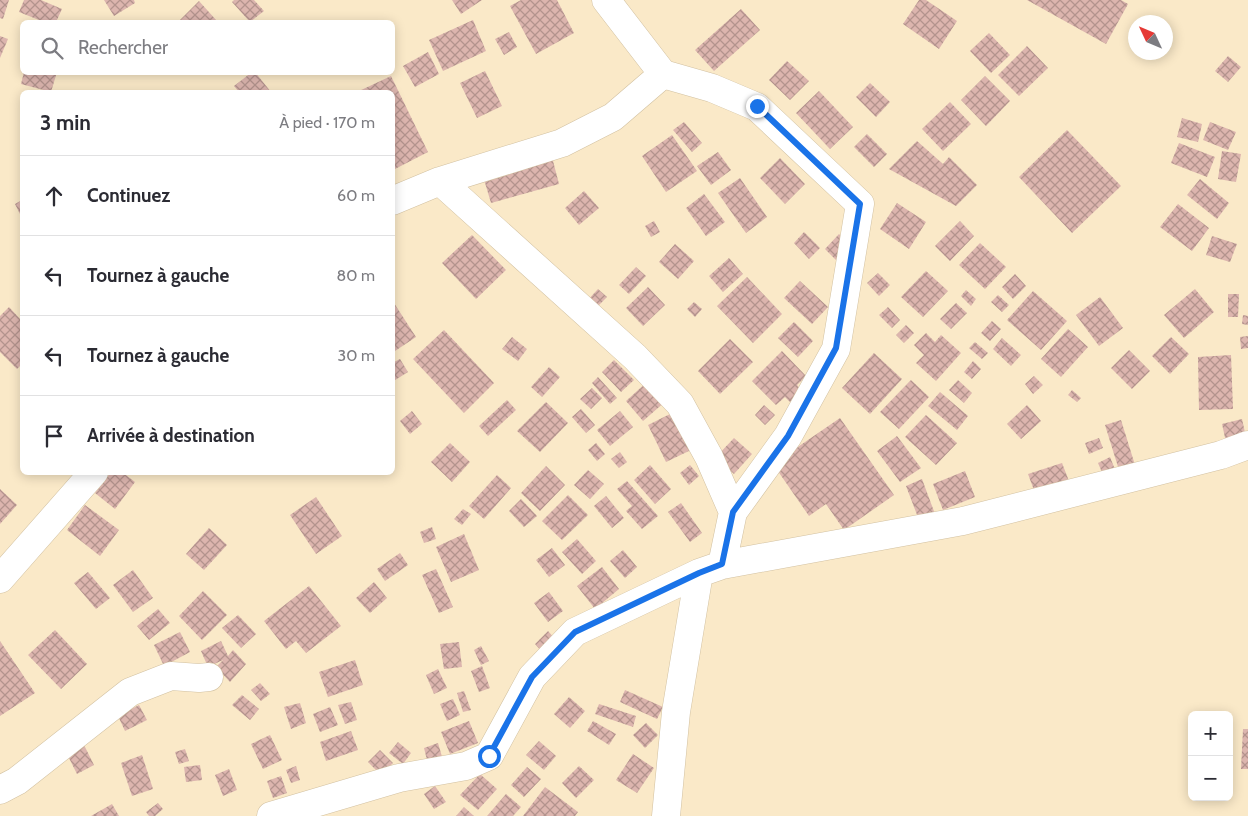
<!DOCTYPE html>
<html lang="fr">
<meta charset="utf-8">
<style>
:root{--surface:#fff;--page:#f2f2f3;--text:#2b2b33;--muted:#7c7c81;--line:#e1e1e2}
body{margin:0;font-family:Cabin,sans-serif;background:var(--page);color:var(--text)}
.controls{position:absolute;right:15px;bottom:15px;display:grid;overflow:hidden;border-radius:8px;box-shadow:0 2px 12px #0003}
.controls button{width:45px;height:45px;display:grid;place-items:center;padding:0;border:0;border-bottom:1px solid var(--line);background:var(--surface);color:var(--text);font:25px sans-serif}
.compass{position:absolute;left:1128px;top:15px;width:45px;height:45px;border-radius:50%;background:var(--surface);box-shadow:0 2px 12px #0003;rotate:314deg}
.stop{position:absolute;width:15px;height:15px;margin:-11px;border:4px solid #1a73e8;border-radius:50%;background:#fff}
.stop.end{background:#1a73e8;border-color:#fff;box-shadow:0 1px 5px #0008}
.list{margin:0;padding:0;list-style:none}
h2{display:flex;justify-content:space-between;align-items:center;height:65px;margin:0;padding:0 20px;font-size:21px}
h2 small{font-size:16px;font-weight:400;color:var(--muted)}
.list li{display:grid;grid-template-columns:32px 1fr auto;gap:15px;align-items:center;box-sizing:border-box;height:80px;padding:0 20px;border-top:1px solid var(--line)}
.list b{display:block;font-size:19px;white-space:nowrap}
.list em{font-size:16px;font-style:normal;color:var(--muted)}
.icon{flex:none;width:28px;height:28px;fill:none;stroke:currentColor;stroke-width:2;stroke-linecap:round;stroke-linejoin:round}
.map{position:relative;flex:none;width:1248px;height:816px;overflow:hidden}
.search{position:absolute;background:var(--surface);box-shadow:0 2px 12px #0003;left:20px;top:20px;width:375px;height:55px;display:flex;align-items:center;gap:12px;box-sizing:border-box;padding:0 18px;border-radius:8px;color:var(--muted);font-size:19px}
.panel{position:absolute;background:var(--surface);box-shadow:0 2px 12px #0003;left:20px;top:90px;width:375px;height:385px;border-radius:8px}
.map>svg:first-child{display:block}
.building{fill:url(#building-cross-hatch)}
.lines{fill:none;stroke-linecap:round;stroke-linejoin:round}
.street-casing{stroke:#d2c1a1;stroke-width:29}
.street{stroke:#fff;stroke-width:28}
.route{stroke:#1a73e8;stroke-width:6}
</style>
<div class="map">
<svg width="1248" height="816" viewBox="0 0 1248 816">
<defs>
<pattern id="building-cross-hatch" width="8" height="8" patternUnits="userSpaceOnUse" patternTransform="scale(1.25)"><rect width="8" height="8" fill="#dcb5ae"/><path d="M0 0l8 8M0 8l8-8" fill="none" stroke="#b3938d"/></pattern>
</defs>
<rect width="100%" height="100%" fill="#fae9c8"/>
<path class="building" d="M0,0H9L3,19L0,18Z
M24,0H41L62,9L56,22H44L19,12Z
M104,0H134L135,3L114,16Z
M234,0H254L264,11L250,22L232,2Z
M452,0H482L461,14Z
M521,0H557L574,33L536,54L510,6Z
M919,0H926L957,21L939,49L903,24Z
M1027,0H1121L1128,4L1106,44Z
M199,1L217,21L215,22H183L180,20Z
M741,9L760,30L714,71L695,50Z
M473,20L486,51L443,71L429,40Z
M509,32L517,47L504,55L495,39Z
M989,33L1010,55L991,73L970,51Z
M0,36L8,39L0,58Z
M1027,46L1048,68L1019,96L998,75Z
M428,52L439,74L415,87L403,66Z
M1228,56L1241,67L1228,82L1215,71Z
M787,61L809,81L790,100L769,80Z
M485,71L502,106L477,118L460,83Z
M24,72H57L51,92L21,84Z
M252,72H255L271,92H239L234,86Z
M391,76L428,152L395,169L392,164V92H357Z
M985,76L1010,101L986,126L961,100Z
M870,83L890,102L876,117L856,97Z
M819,91L853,127L830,149L796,113Z
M950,102L971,124L943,151L922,129Z
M1182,118L1202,124L1198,142L1177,137Z
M684,122L702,143L692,152L673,130Z
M1210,122L1236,132L1228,150L1203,140Z
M1067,130L1121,186L1072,233L1019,177Z
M867,134L887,154L874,167L854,147Z
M672,135L697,171L666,192L642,156Z
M917,141L943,164L949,157L977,185L956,206L889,169Z
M1179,143L1215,157L1207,177L1171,163Z
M1222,151L1241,154L1236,182L1218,179Z
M718,152L731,170L711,185L697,166Z
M552,157L559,184L491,203L483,176Z
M780,158L805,184L785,204L760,178Z
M740,178L767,217L746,233L718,193Z
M1200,179L1229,203L1217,219L1187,195Z
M584,191L599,208L579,225L565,208Z
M704,194L725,222L706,236L686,208Z
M22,200V218L15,204Z
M897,203L926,222L909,249L880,229Z
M1178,204L1209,228L1192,251L1160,227Z
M654,221L660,232L651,237L645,226Z
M960,221L974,236L950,261L935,246Z
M804,232L820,248L809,259L794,243Z
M839,234L850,245L836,260L825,249Z
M472,235L506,270L476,299L442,263Z
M1212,236L1237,244L1230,262L1206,255Z
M980,243L1006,267L985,289L959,265Z
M675,244L694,261L678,279L659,262Z
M729,258L743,274L723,292L709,276Z
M636,267L646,276L629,294L619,285Z
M926,271L948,291L923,317L901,297Z
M878,273L890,285L879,296L867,283Z
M1015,274L1026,286L1013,299L1002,287Z
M747,277L782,314L753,343L717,306Z
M800,281L828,307L812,324L784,298Z
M648,287L665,305L643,326L626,308Z
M598,289L607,297L594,310L586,302Z
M1195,289L1214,312L1184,338L1164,315Z
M966,290L976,299L971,306L961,296Z
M1033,291L1067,321L1041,350L1007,320Z
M1228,294H1239L1238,317H1228Z
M998,295L1009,305L1002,312L991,302Z
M1100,297L1123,328L1099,346L1076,315Z
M392,300L416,337L392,353Z
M694,302L702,309L695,317L687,309Z
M956,303L967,313L951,329L940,319Z
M9,307L22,321V364L17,369L0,352V316Z
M888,307L900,320L892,328L879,315Z
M1243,315L1248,316V325L1242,324Z
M992,321L1001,329L990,341L981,333Z
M794,322L813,341L798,357L778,338Z
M906,325L914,333L904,343L896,335Z
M1068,329L1088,347L1061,377L1041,359Z
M444,330L494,383L464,413L413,359Z
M926,333L935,342L941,335L961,353L936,381L916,363L924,355L914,345Z
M1248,336V348L1241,349L1240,337Z
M512,337L527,349L518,361L502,349Z
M1171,337L1189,354L1170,374L1152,356Z
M1002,338L1021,355L1011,366L993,349Z
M730,339L753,362L720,394L698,371Z
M975,342L988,353L982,359L969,348Z
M1129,350L1150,371L1132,389L1111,368Z
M782,351L806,376L797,385L802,391L790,402L785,397L776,405L752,381Z
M874,353L902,379L870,414L842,388Z
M1231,355L1233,409L1199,410L1198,357Z
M400,359L408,372L392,382V363Z
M614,360L634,380L621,392L602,372Z
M973,361L981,369L972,379L964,372Z
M549,367L560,377L542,397L531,387Z
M1034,376L1043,385L1033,394L1025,384Z
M598,377L617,398L610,404L592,383Z
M911,380L929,397L899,429L880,412Z
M958,380L972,393L964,403L949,390Z
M648,381L666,401L643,421L626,401Z
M592,388L602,398L591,409L580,399Z
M1072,390L1081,398L1077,402L1068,395Z
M940,392L968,416L957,430L928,406Z
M507,400L516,410L488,436L479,426Z
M546,402L568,423L540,452L517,431Z
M764,405L775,415L765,425L755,415Z
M1027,405L1041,421L1021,439L1007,424Z
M581,409L595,425L586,433L572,417Z
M412,411L422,424L410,434L400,421Z
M620,411L633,427L610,446L597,430Z
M672,413L691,450L666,462L648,425Z
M926,415L957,443L936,465L905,437Z
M840,418L894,495L844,530L826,504L809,516L773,464Z
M1242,419L1246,437L1226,442L1222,424Z
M1121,420L1135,465L1119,470L1105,425Z
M897,436L921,468L900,482L877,451Z
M734,438L752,454L734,474L716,457Z
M1099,438L1103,448L1089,454L1085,443Z
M450,443L470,462L452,482L431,462Z
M596,443L605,454L597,461L588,450Z
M620,452L627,462L619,468L611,459Z
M1110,457L1116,472L1104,477L1098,463Z
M1062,463L1069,481L1035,493L1028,474Z
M650,465L671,489L655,504L634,480Z
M690,465L699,476L689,485L680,473Z
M546,466L565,485L540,511L521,493Z
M588,470L604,484L590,499L574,485Z
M965,471L975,497L943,510L933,484Z
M111,472H122L135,482L115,509L95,493Z
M497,475L511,488L484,519L469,506Z
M922,479L935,514L919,520L906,486Z
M627,481L658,516L642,529L626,511L632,506L617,489Z
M0,489L17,505L0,524Z
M568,495L588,515L562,540L542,521Z
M606,496L624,518L612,528L594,506Z
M316,497L342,536L316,554L290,515Z
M521,499L537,516L524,527L509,511Z
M681,503L702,533L690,542L668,512Z
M85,505L119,530L100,556L67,530Z
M463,509L471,514L462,525L454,519Z
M432,527L436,539L424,543L420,532Z
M209,528L227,545L204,570L186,554Z
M464,534L479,570L451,582L436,547Z
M577,539L596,561L582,574L562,552Z
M552,548L565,565L549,577L536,560Z
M623,550L637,567L625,578L610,561Z
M400,553L408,565L385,581L377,569Z
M602,567L619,589L595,609L577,586Z
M436,569L453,607L439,613L422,575Z
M133,570L153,598L133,612L113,585Z
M88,572L110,598L96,609L74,583Z
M374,582L387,598L370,613L356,598Z
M309,586L341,626L306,653L296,641L286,649L264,621Z
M203,591L227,615L202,640L179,616Z
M549,592L563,611L548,622L534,603Z
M158,609L170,623L149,640L137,626Z
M238,615L256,634L241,648L222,628Z
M55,630L87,664L61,689L28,655Z
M548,631L556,640L543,653L535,644Z
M180,632L190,652L164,666L154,645Z
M0,641L35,693L0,716Z
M221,641L228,656L233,650L246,664L230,682L216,667L223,660L208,667L201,651Z
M459,642L462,667L444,669L440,644Z
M481,646L489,661L481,665L474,650Z
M355,660L363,685L328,697L319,672Z
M482,666L490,688L479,692L471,671Z
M438,669L447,688L434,694L426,675Z
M260,683L270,694L261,701L251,690Z
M625,690L663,707L657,719L620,702Z
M464,691L471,710L463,712L457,693Z
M242,695L259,709L250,720L232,705Z
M569,697L585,711L570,728L554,714Z
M453,699L460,715L447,721L440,704Z
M351,702L357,720L345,724L338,705Z
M300,703L306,723L291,729L284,707Z
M599,704L636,716L633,727L595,714Z
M139,705L147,720L125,731L118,716Z
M330,707L338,725L320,732L313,714Z
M469,721L478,743L450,754L441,732Z
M593,721L616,734L609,745L587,731Z
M646,723L658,735L645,748L633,735Z
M1243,729H1248V769H1241Z
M351,731L358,750L326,761L320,742Z
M270,735L282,760L263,769L251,744Z
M81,739L94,765L77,774L64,748Z
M539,741L556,756L544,770L526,755Z
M398,742L411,753L403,764L389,753Z
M438,743L443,760L428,764L424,748Z
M185,749L189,761L179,764L175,752Z
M380,750L393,763L381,775L368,762Z
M633,754L654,768L637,793L616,780Z
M142,755L153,789L132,796L121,763Z
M200,765L202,780L186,782L184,767Z
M296,766L300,780L291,783L286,770Z
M579,766L594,780L576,798L562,783Z
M527,767L541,779L524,797L511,785Z
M229,769L237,790L223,796L215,775Z
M480,774L497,789L478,810L460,795Z
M281,776L287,793L273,798L267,781Z
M435,786L446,802L434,809L424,794Z
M545,787L578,812L575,816H523Z
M506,794L521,807L513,816H487Z
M158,803L163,809L155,816H149L146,812Z
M112,804L119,816H91Z
M464,807L474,816H456Z"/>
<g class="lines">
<defs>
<path id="street" d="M663,74L712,88L757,107L860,204L836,349L788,436L733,512
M440,181L635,357L680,404L709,457L733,512L722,565
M392,201L440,181L562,143L613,117L663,74L606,0
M0,579L94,472
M0,790L17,781L130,692L171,676L199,678L209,677
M271,816L399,778L466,766L489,756L532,677L575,632L699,573L722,565L963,521L1221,455L1248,445
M666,816L676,712L699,573"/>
</defs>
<use href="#street" class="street-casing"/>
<use href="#street" class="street"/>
</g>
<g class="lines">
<path class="route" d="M489,756L532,677L575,632L699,573L722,564L733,512L788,436L836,348L860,204L757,106"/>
</g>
</svg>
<div class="controls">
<button>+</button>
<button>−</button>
</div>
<svg class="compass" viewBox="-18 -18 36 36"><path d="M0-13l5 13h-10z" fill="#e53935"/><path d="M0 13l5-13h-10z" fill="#7c7c81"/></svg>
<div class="stop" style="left:489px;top:756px"></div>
<div class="stop end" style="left:757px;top:106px"></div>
<div class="search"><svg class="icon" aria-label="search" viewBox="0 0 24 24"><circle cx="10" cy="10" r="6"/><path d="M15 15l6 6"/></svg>Rechercher</div>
<section class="panel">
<h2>3 min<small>À pied · 170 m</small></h2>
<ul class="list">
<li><svg class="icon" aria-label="ahead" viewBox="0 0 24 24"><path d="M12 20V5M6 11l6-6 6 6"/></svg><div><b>Continuez</b></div><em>60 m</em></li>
<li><svg class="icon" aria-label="left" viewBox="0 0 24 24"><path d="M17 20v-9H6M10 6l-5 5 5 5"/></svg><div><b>Tournez à gauche</b></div><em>80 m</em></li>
<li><svg class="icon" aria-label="left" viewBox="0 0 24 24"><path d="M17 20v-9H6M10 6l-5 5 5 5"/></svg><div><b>Tournez à gauche</b></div><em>30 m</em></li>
<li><svg class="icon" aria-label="arrive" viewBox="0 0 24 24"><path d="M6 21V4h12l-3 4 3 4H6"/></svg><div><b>Arrivée à destination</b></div></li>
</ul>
</section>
</div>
